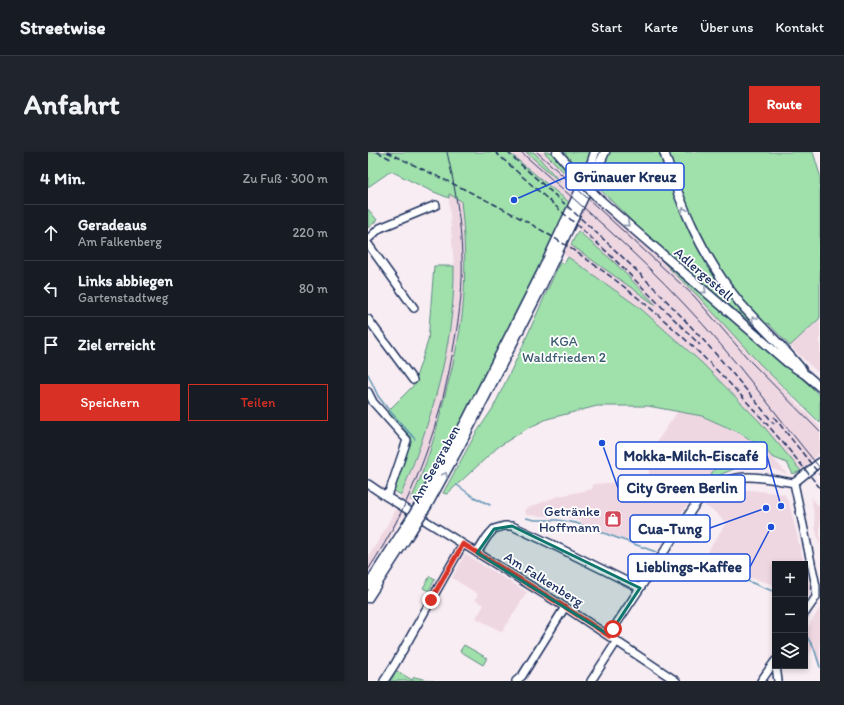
<!DOCTYPE html>
<html lang="de">
<meta charset="utf-8">
<style>
:root{--surface:#171b24;--page:#20242c;--text:#f1f3f6;--muted:#9ea1a6;--line:#363941;--accent:#d93025}
body{margin:0;font-family:Itim,sans-serif;background:var(--page);color:var(--text)}
.controls{position:absolute;right:12px;bottom:12px;display:grid;overflow:hidden;border-radius:0px;box-shadow:0 2px 6px #0003}
.controls button{width:36px;height:36px;display:grid;place-items:center;padding:0;border:0;border-bottom:1px solid var(--line);background:var(--surface);color:var(--text);font:20px sans-serif}
.stop{position:absolute;width:12px;height:12px;margin:-9px;border:3px solid #d93025;border-radius:50%;background:#fff}
.stop.end{background:#d93025;border-color:#fff;box-shadow:0 1px 4px #0008}
.list{margin:0;padding:0;list-style:none}
h2{display:flex;justify-content:space-between;align-items:center;height:52px;margin:0;padding:0 16px;font-size:17px}
h2 small{font-size:13px;font-weight:400;color:var(--muted)}
.list li{display:grid;grid-template-columns:26px 1fr auto;gap:12px;align-items:center;box-sizing:border-box;height:56px;padding:0 16px;border-top:1px solid var(--line)}
.list b{display:block;font-size:15px;white-space:nowrap}
.list p{margin:0;font-size:13px;white-space:nowrap;color:var(--muted)}
.list em{font-size:13px;font-style:normal;color:var(--muted)}
.actions{display:flex;gap:8px;padding:12px 16px}
.actions a{flex:1;padding:9px 0;border:1px solid var(--accent);border-radius:0px;text-align:center;font-size:14px;color:var(--accent)}
.actions .main{background:var(--accent);color:#fff}
.icon{flex:none;width:22px;height:22px;fill:none;stroke:currentColor;stroke-width:2;stroke-linecap:round;stroke-linejoin:round}
.map{position:relative;flex:none;width:452px;height:529px;overflow:hidden;border-radius:0px}
header{display:flex;align-items:center;gap:24px;box-sizing:border-box;height:56px;padding:0 20px;background:var(--surface);border-bottom:1px solid var(--line)}
header strong{font-size:19px}
nav{display:flex;gap:22px;margin-inline-start:auto;font-size:14px}
.intro{display:flex;align-items:center;justify-content:space-between;box-sizing:border-box;height:96px;padding:0 24px}
h1{margin:0;font-size:28px}
.button{padding:10px 18px;border-radius:0px;background:var(--accent);color:#fff;font-size:14px;font-weight:700}
main{display:flex;gap:24px;padding:0 24px}
aside{flex:1;background:var(--surface);border-radius:0px;box-shadow:0 2px 6px #0003}
.map>svg:first-child{display:block}
.built{fill:#efd7e2}
.green{fill:#a0e1ab;stroke:#5e8884}
.lines{fill:none;stroke-linecap:round;stroke-linejoin:round}
.stream{stroke:#5f94b4;stroke-width:1.5}
.minor-casing{stroke:#1b2f5e;stroke-width:10}
.major-casing{stroke:#1b2f5e;stroke-width:11}
.minor{stroke:#fff;stroke-width:7}
.major{stroke:#fff;stroke-width:8}
.tram{stroke:#1b2f5e;stroke-width:1}
.rail{stroke:#1b2f5e;stroke-width:1.5;stroke-dasharray:6 3;stroke-linecap:butt}
.major-bridge-casing{stroke:#1b2f5e;stroke-width:11;stroke-linecap:butt}
.major-bridge{stroke:#fff;stroke-width:8}
.oneway{stroke:#8d97ae}
.route{stroke:#d93025;stroke-width:5}
.marked{fill:#0f766e;fill-opacity:0.2;stroke:#0f766e;stroke-width:3;stroke-linejoin:round}
.labels{text-anchor:middle;stroke-width:3.5;stroke-linejoin:round;paint-order:stroke}
.street-label{font-size:14px;fill:#1b2f5e;stroke:#fff}
.park-label{font-size:14px;fill:#3c5c71;stroke:#fff}
.poi-label{font-size:14px;fill:#1b2f5e;stroke:#fff;text-anchor:end}
.leader{fill:none;stroke:#1d4ed8;stroke-width:1.5}
.callout-dot{fill:#1d4ed8;stroke:#fff;stroke-width:1.5}
.callout{fill:#fff;stroke:#1d4ed8;stroke-width:1.5}
.callout-label{font-size:15px;text-anchor:middle;font-weight:bold;fill:#1b2f5e}
</style>
<header>
<strong>Streetwise</strong>
<nav><a>Start</a><a>Karte</a><a>Über uns</a><a>Kontakt</a></nav>
</header>
<div class="intro"><h1>Anfahrt</h1><a class="button">Route</a></div>
<main>
<aside>
<h2>4 Min.<small>Zu Fuß · 300 m</small></h2>
<ul class="list">
<li><svg class="icon" aria-label="ahead" viewBox="0 0 24 24"><path d="M12 20V5M6 11l6-6 6 6"/></svg><div><b>Geradeaus</b><p>Am Falkenberg</p></div><em>220 m</em></li>
<li><svg class="icon" aria-label="left" viewBox="0 0 24 24"><path d="M17 20v-9H6M10 6l-5 5 5 5"/></svg><div><b>Links abbiegen</b><p>Gartenstadtweg</p></div><em>80 m</em></li>
<li><svg class="icon" aria-label="arrive" viewBox="0 0 24 24"><path d="M6 21V4h12l-3 4 3 4H6"/></svg><div><b>Ziel erreicht</b></div></li>
</ul>
<div class="actions"><a class="main">Speichern</a><a>Teilen</a></div>
</aside>
<div class="map">
<svg width="452" height="529" viewBox="0 0 452 529">
<rect width="100%" height="100%" fill="#f8edf2"/>
<filter id="ink" filterUnits="userSpaceOnUse"><feTurbulence type="fractalNoise" baseFrequency=".025" numOctaves="2"/><feDisplacementMap in="SourceGraphic" scale="8" xChannelSelector="R" yChannelSelector="G"/><feConvolveMatrix kernelMatrix="1 2 1 2 8 2 1 2 1" color-interpolation-filters="sRGB"/></filter>
<g filter="url(#ink)">
<path class="built" d="M124,0H158L189,27L166,0H176L227,51L292,107L331,145L391,211L452,275V300L433,319L392,270L334,211L272,156L184,94L93,45L97,79L96,123L95,155L87,205L71,267L56,319L43,348L22,386L0,421V405L14,383L26,360L47,309L86,135V114L80,37L185,82L203,93L287,152L246,110Z
M452,166V221L448,219L422,194Z
M310,259L334,264L372,281L398,298L419,322L404,317L385,315L368,316L351,322L345,326L326,343L300,381L286,371L281,370L268,391L219,375L211,369L202,366L158,363L157,357L187,345L224,337L225,332L263,329L281,330V301Z
M362,338H383L416,342L421,350L436,412H407V433L332,411L358,371L347,360L335,353L347,343Z
M443,345L452,356V394L447,375V369Z
M97,402L159,440L134,480L108,466L116,453L107,448L110,442L84,426Z
M437,414L442,436L441,442L437,441Z
M452,456V513L449,509L447,497L444,498L437,507V480Z"/>
<path class="green" d="M0,0H140L202,51L182,92L184,94L74,306L46,349L43,348C58,315 68,282 76,247C84,217 92,186 95,155C98,119 97,84 93,49L81,42V46L61,38L23,19L0,35Z
M158,0H166L192,30Z
M176,0H185L209,29L208,32Z
M194,0H445L452,23V166L422,194L400,171L391,178L273,78Z
M0,57L9,68L0,76Z
M210,79L246,110L289,154L203,93Z
M200,105L272,156L334,211L392,270L433,319L425,322L419,311L404,305L398,298L372,281L334,264L280,254H229L179,267L158,277L130,295L79,342L75,341L107,283L125,256L151,202L192,110L196,112Z
M292,107L438,230L452,244V271L391,211L331,145Z
M66,114H86C87,194 63,270 33,343L25,338L43,285L19,260L45,234L60,189Z
M358,300L385,310V315L368,316L347,325L343,322Z
M62,424L67,427L61,439L55,436Z
M96,493L119,506L115,513L92,499Z
M29,519L44,528L46,525L65,529H22Z"/>
<g class="lines">
<path class="stream" d="M0,222L10,244L20,257L47,287
M89,333L104,344L122,353
M158,366L167,368H189L208,371L288,400
M303,405L324,412L352,418L407,440
M437,482L446,496L452,515"/>
<defs>
<path id="minor" d="M0,87L12,76L68,53
M0,92L46,156
M0,167L45,228
M0,240L5,250L39,288L22,338L18,344
M426,331L448,434V445L437,461
M426,331L452,310
M0,332L19,345L197,455L308,529
M109,401L119,385L126,377L136,374H144L181,391L272,436
M241,483L327,353C357,316 385,324 426,331
M408,514L410,529
M16,529L27,512L95,392
M148,529L154,524L197,455
M223,529L249,489
M393,529L407,509"/>
<path id="major" d="M189,0L211,26
M296,0C313,55 335,106 372,151C392,174 415,194 434,218
M230,46L256,69L420,211L438,223L452,235
M53,350L98,269L173,121L220,21L227,0
M59,354L93,292L171,140L237,0
M0,433L38,374
M0,446L44,378"/>
</defs>
<use href="#minor" class="minor-casing"/>
<use href="#major" class="major-casing"/>
<use href="#minor" class="minor"/>
<use href="#major" class="major"/>
<path class="tram" d="M153,0C209,50 266,98 317,153C366,204 407,262 452,316
M169,0L326,144L382,209L452,280
M0,418C46,349 74,268 87,187C92,160 95,132 94,105C93,69 87,35 79,0"/>
<path class="rail" d="M9,0L23,7
M19,0C74,27 131,52 183,84C288,148 376,240 452,336
M127,0L239,100L332,193
M139,0C183,40 228,79 271,121C319,168 364,219 406,272
M406,265L452,323"/>
<defs>
<path id="major-bridge" d="M211,26L230,46
M38,374L53,350
M44,378L59,354"/>
</defs>
<use href="#major-bridge" class="major-bridge-casing"/>
<use href="#major-bridge" class="major-bridge"/>
</g>
<defs><path id="oneway-chevron" d="M-2-3.5L2.5 0L-2 3.5" fill="none" stroke-width="1.6" stroke-linecap="round" stroke-linejoin="round"/></defs>
<g class="oneway">
<use href="#oneway-chevron" transform="translate(316 58) rotate(-113)"/>
<use href="#oneway-chevron" transform="translate(259 72) rotate(41)"/>
<use href="#oneway-chevron" transform="translate(336 139) rotate(41)"/>
<use href="#oneway-chevron" transform="translate(386 167) rotate(-133)"/>
<use href="#oneway-chevron" transform="translate(77 323) rotate(-61)"/>
</g>
</g>
<g class="lines" filter="url(#ink)">
<path class="route" d="M63,448L95,392L197,455L241,484L245,477"/>
</g>
<path class="marked" d="M144,374L272,436L241,483L109,401L126,377Z"/>
<defs>
<symbol id="shop-square" viewBox="-11 -11 22 22"><rect x="-9" y="-9" width="18" height="18" rx="4" fill="#d1495b" stroke="#fff"/><path d="M-5-2.5h2.3a2.7 3.5 0 0 1 5.4 0H5L5.5 6h-11ZM-1.5-2.5h3a1.5 2.3 0 0 0-3 0Z" fill="#fff"/></symbol>
</defs>
<g fill-rule="evenodd">
<use href="#shop-square" x="235" y="357" width="20" height="20"/>
</g>
<g class="labels">
<g class="street-label">
<text transform="translate(336 122) rotate(41)" y="5">Adlergestell</text>
<text transform="translate(67 312) rotate(-61)" y="5">Am Seegraben</text>
<text transform="translate(176 427) rotate(32)" y="5">Am Falkenberg</text>
</g>
<g class="park-label">
<text x="196" y="194">KGA<tspan x="196" dy="16">Waldfrieden 2</tspan></text>
</g>
<g class="poi-label">
<text x="232" y="364">Getränke<tspan x="232" dy="16">Hoffmann</tspan></text>
</g>
</g>
<path class="leader" d="M146 48L198 25M413 354L399 304M234 291L250 336M398 356L342 376M403 375L382 415"/>
<g class="callout-dot">
<circle cx="146" cy="48" r="4"/>
<circle cx="413" cy="354" r="4"/>
<circle cx="234" cy="291" r="4"/>
<circle cx="398" cy="356" r="4"/>
<circle cx="403" cy="375" r="4"/>
</g>
<g class="callout">
<rect x="198" y="11" width="118" height="27" rx="4"/>
<rect x="248" y="290" width="151" height="27" rx="4"/>
<rect x="250" y="323" width="127" height="27" rx="4"/>
<rect x="262" y="363" width="80" height="27" rx="4"/>
<rect x="260" y="402" width="122" height="27" rx="4"/>
</g>
<g class="callout-label">
<text x="257" y="30">Grünauer Kreuz</text>
<text x="323" y="309">Mokka-Milch-Eiscafé</text>
<text x="314" y="341">City Green Berlin</text>
<text x="302" y="382">Cua-Tung</text>
<text x="321" y="420">Lieblings-Kaffee</text>
</g>
</svg>
<div class="controls">
<button>+</button>
<button>−</button>
<button><svg class="icon" aria-label="layers" viewBox="0 0 24 24"><path d="M12 4l9 5-9 5-9-5zM3 14l9 5 9-5"/></svg></button>
</div>
<div class="stop" style="left:245px;top:477px"></div>
<div class="stop end" style="left:63px;top:448px"></div>
</div>
</main>
